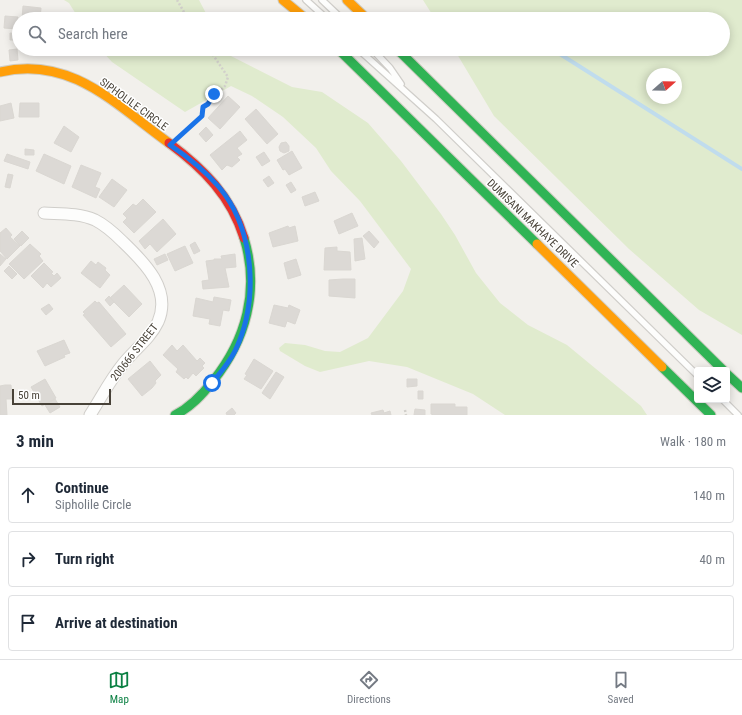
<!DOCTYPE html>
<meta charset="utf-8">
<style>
:root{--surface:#fff;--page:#f6f6f7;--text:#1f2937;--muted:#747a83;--line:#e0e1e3;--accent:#0b8043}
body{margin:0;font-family:"Roboto Condensed",sans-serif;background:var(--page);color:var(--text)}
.controls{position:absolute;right:12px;bottom:12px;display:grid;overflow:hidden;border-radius:4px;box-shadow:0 2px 10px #0003}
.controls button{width:36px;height:36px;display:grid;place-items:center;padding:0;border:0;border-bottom:1px solid var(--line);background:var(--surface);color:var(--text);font:20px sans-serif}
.compass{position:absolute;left:646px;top:68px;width:36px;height:36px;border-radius:50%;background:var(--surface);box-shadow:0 2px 10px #0003;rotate:70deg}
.scale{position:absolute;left:12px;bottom:10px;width:99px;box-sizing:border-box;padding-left:4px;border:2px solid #484238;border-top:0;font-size:11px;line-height:14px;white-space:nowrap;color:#484238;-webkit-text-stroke:3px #fff;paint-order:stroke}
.stop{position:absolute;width:12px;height:12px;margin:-9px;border:3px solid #1a73e8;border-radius:50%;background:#fff}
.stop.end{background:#1a73e8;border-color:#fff;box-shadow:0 1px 4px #0008}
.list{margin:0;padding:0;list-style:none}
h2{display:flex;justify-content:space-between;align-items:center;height:52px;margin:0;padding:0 16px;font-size:17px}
h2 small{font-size:13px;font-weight:400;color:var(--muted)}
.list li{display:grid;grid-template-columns:26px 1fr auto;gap:12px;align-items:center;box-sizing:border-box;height:56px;margin:0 8px 8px;padding:0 8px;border:1px solid var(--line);border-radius:4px}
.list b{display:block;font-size:15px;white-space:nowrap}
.list p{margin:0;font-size:13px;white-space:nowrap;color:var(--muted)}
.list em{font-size:13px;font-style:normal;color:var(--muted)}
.icon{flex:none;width:22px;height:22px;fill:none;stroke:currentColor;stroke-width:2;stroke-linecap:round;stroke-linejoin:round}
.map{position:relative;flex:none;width:742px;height:415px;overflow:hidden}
.search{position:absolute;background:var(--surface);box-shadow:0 2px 10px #0003;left:12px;right:12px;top:12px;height:44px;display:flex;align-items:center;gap:10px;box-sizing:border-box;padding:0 14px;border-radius:22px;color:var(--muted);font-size:15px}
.sheet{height:244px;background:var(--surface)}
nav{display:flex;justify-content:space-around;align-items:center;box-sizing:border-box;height:56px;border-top:1px solid var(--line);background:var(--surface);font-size:11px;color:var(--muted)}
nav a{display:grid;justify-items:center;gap:2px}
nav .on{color:var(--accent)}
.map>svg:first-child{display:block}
.green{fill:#e0ebce;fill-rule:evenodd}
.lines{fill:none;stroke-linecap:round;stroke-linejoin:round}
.stream{stroke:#c0dced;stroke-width:4}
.building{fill:#dcd9d5;stroke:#dad7d2}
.lane-casing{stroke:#d0ceca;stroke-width:8}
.street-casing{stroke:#d0ceca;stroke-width:13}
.fast-casing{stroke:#d0cdc3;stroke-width:11}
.slow-casing{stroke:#d0cdc3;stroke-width:11}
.jam-casing{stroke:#d0cdc3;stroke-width:11}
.path{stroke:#d2d0cb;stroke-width:2.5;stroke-dasharray:2 2;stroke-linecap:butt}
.lane{stroke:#fdfdfc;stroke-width:5.5}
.street{stroke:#fdfdfc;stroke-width:11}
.fast{stroke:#30b455;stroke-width:9}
.slow{stroke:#ff9f0a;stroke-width:9}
.jam{stroke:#e5322d;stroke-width:9}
.route{stroke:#1a73e8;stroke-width:5}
.labels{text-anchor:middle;stroke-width:3;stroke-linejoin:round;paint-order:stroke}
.street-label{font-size:11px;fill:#484238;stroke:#fff}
</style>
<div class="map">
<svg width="742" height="415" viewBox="0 0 742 415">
<rect width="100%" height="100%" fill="#f2f0ec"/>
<path class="green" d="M64,0H199L209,19H79L69,3Z
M423,0H742V335L699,310L629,249L494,116L454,49H723V19H435ZM652,74H676V98H652Z
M100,49H226L229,55L292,87L322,92L368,123L401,161L441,214L455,235L476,273L500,303L528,325L567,345L641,406L647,415H505L473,394L407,367L369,361L320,372L305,366L280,351L279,348L285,343L305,345L325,351L340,352L368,338L403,291L411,269L360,201L331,171L316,148L283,117L252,96L231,86L185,112L112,62Z"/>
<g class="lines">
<path class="stream" d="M552,49L742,169"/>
</g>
<path class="building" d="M23,6L41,8L40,19H22Z
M5,16L18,17L17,29L4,28Z
M10,33L17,34V40H10Z
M17,49L18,60L10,61L9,50Z
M228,96L240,107L220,129L208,118Z
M11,103L14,118L0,121V106Z
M20,103H39V117H19Z
M256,109L278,134L267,144L245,119Z
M64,126L79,137L71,152L54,143Z
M206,127L213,135L206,142L199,134Z
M240,131L247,140L237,148L242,154L237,157L240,160L232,167L227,165L222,170L210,155Z
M286,142L289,146V151L284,153L280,151L279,147L281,143Z
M25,149L34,150V155H25Z
M292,151L302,168L289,175L285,169L283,170L277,160Z
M264,152L270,161L262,166L256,157Z
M7,154L30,162L28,169L4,161Z
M44,154L71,166L64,184L36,171Z
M81,165L101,173L95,187L100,189L96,198L72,187Z
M8,174L13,175L10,188L5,187Z
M269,176L274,183L268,187L263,180Z
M112,179L127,190L114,207L99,197Z
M291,182L296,190L291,193L286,185Z
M315,192L319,201L305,206L302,197Z
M143,199L156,212L134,233L123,222L127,218L123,214L133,204L136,206Z
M352,213L358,226L339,234L334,221Z
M163,219L176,234L157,252L150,244L145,249L139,241Z
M288,226L289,228L295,226L298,241L273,247L269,233Z
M6,228L12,235L10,237L20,246L7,259L0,251V233Z
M22,231L29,238L21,246L14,239Z
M369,231L379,242L374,248L363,236Z
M362,238L365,259L355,261L354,239Z
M195,242L200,251L194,254L190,245Z
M30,244L41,254L39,256L43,261L24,279L9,264Z
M185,246L193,263L175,271L167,254Z
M337,247V251L350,252L351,270H324L325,248Z
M0,254L6,259L0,266Z
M165,254L168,260L157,265L154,259Z
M235,254L236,267L225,268L229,287L203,289L202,281L209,280L206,261L214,260V259H222L221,256Z
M296,259L301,275L288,279L284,263Z
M91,261L96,265L98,262L106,268L105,270L110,275L100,288L81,273Z
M44,263L53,272L51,273L54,276L57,273L61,278L51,287L47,283L43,288L31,276Z
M9,266L17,274L12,279L4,271Z
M343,279H355V298L329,296V280Z
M124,285L142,304L129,317L110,298Z
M109,296L114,302L110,306L105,300Z
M214,297L231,300L229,311L223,310L220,326L209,324L210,319L193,316L196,298L213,302Z
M95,301L97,303L99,302L126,334L111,347L83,315L85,314L83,312Z
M49,304L53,309L46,315L41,309Z
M274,305L288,308L289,305L300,310L295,324L287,321L285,327L269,323Z
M64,340L70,353L64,355L65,357L45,366L37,351Z
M172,345L177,351L183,345L197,361L200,358L205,363L202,366L204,368L196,376L193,373L188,379L186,377L184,379L176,372L178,369L163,355Z
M254,359L273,371L261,389L244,379L247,375L245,374Z
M150,361L161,375L155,381L156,383L152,388L142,396L128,379Z
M276,372L284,377L270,399L262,393Z
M45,379L56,398L42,406L31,387Z
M407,379H417V386L407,387Z
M5,385H11L12,399H6L7,415H0V386Z
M418,391H423V399H418Z
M55,399L60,407L50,413L45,405Z
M431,404H455V407H467V415H434L431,414Z
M232,408L236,413L234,415H227L226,413Z
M415,409L425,410V415H414Z
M383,410L384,413L390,411L391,415H372L371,413Z"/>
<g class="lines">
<defs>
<path id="lane" d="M306,0L327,19
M322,0L342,19
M358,49L436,119L697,375
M372,49L390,68L401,84
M723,400L738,415"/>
<path id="street" d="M44,213C60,214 79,213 95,220C105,225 115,234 123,242C145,263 172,290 158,322C150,339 134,350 123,364C110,380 101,398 90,415"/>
<path id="fast" d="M338,49L537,244
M397,49L723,370
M662,367L711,415
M727,374L742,388
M175,415C191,407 202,395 213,381C246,340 260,290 244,238"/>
<path id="slow" d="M283,0L306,19
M347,0L367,19
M0,72C71,55 116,105 169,143
M537,244L662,367"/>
<path id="jam" d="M169,143C204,169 231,196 244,238"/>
</defs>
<use href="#lane" class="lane-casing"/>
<use href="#street" class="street-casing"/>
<use href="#fast" class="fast-casing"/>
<use href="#slow" class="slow-casing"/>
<use href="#jam" class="jam-casing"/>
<path class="path" d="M177,0L188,19
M180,136L202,116L203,107L225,86L228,77L209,49
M405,410L406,415"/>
<use href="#lane" class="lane"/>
<use href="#street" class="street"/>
<use href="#fast" class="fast"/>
<use href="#slow" class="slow"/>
<use href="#jam" class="jam"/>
</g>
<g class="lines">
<path class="route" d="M212,383C220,373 229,363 235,351C259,301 255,230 219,187C205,171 188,157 170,145L202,116L203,107L208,104L214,94"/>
</g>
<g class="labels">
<g class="street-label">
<text transform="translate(134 104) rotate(36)" y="4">SIPHOLILE CIRCLE</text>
<text transform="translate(533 223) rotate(44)" y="4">DUMISANI MAKHAYE DRIVE</text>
<text transform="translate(134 352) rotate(-52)" y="4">200666 STREET</text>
</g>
</g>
</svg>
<div class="controls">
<button><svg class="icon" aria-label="layers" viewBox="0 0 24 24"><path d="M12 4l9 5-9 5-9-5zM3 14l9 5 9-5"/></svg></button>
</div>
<svg class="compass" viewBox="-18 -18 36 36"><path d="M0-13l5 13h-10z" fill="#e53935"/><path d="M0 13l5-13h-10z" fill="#747a83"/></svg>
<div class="scale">50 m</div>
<div class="stop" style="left:212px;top:383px"></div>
<div class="stop end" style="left:214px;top:94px"></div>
<div class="search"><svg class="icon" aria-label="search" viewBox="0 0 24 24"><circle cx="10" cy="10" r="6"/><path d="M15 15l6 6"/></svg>Search here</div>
</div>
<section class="sheet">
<h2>3 min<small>Walk · 180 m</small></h2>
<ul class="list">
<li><svg class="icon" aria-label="ahead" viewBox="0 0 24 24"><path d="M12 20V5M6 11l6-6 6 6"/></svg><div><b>Continue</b><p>Sipholile Circle</p></div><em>140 m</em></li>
<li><svg class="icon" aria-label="right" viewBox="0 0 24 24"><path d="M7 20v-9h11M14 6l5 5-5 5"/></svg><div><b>Turn right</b></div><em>40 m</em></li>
<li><svg class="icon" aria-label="arrive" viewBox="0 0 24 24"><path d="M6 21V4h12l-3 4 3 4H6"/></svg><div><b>Arrive at destination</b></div></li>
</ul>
</section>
<nav>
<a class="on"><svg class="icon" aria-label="map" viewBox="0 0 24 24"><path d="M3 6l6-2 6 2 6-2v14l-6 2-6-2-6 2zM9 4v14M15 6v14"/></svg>Map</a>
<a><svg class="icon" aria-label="directions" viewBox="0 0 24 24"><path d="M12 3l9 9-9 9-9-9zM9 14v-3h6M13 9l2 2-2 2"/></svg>Directions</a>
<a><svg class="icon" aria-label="saved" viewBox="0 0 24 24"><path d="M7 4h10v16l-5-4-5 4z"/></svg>Saved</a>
</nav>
